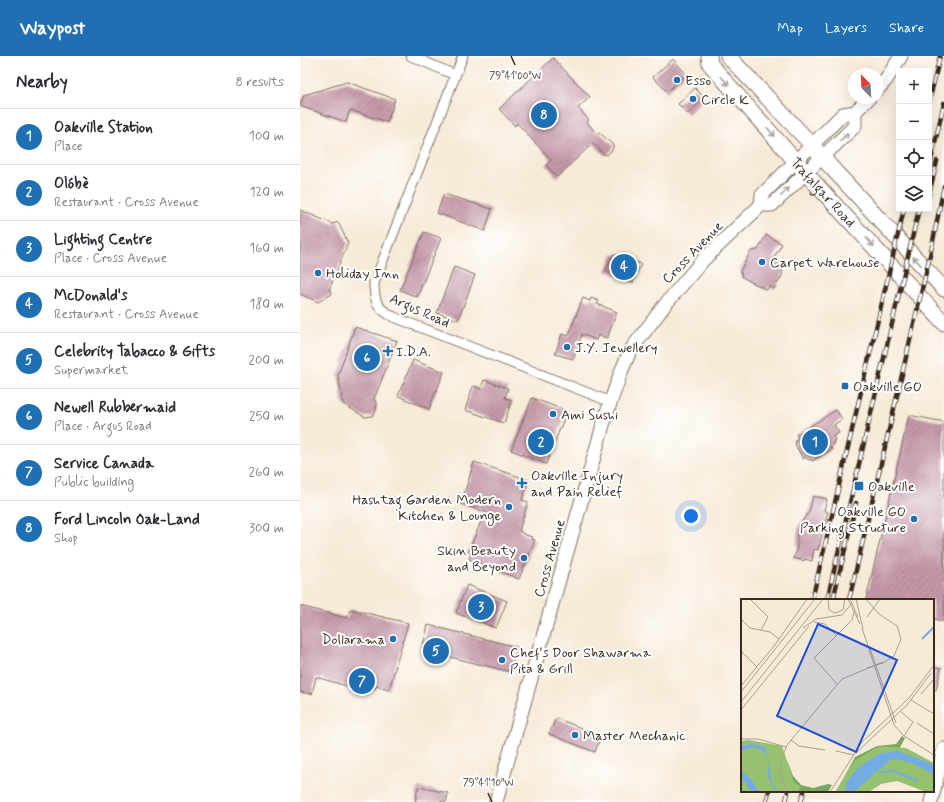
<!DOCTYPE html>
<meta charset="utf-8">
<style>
:root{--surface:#fff;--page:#f2f2f3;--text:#2b2b33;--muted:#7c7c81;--line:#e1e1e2;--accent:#1f6fb2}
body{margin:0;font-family:Mynerve,sans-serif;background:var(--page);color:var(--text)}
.controls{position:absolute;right:12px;top:12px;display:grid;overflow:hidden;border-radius:0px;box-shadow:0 4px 16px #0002}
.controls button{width:36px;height:36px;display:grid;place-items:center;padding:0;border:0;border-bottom:1px solid var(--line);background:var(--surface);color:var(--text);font:20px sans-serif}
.compass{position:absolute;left:548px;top:12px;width:36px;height:36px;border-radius:50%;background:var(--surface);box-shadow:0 4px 16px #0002;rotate:336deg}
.you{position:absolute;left:391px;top:460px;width:14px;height:14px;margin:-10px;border:3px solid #fff;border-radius:50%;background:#1a73e8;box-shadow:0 0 0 6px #1a73e833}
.badge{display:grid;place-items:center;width:26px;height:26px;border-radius:50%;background:var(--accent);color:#fff;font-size:13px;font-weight:700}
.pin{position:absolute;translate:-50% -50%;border:2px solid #fff;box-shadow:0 1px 4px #0006}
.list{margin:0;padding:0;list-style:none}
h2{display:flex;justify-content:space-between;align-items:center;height:52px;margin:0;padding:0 16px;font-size:17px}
h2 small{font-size:13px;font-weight:400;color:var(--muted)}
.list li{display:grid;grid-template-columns:26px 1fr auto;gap:12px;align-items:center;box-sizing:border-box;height:56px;padding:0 16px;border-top:1px solid var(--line)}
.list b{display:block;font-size:15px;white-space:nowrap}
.list p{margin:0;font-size:13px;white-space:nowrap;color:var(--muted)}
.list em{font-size:13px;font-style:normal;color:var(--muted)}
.icon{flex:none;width:22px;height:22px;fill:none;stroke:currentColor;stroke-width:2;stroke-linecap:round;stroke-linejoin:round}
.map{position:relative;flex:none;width:644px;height:746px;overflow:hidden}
header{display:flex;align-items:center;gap:24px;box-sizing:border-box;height:56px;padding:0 20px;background:var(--accent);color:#fff}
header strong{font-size:19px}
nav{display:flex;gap:22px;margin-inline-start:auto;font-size:14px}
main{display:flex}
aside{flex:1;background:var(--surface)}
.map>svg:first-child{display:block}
.building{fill:url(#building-hatch)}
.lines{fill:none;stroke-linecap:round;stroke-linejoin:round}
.street-casing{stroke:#7d6d5f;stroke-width:11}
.secondary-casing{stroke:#7d6d5f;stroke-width:15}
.primary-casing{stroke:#7d6d5f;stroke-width:17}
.street{stroke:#fff;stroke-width:9}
.secondary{stroke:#fff;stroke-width:13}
.primary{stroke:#fff;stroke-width:15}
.rail-casing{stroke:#3b2a1e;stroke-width:4.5}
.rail{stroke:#fff;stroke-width:3;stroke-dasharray:9;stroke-linecap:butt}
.oneway{stroke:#a79f9a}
.ticks{fill:none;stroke:#3b2a1e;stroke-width:1.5}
.poi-dot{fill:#1f6fb2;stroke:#fff;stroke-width:1.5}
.labels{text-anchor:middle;stroke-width:4;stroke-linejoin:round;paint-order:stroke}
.poi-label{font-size:14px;fill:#3b2a1e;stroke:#fff;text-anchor:start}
.street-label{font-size:14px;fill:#3b2a1e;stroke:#fff}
.inset-river{fill:none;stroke:#75abe3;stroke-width:2}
.inset-road{fill:none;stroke:#ac9d8d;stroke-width:1}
.view{fill:#1d4ed8;fill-opacity:0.15;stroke:#1d4ed8;stroke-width:2}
.inset-edge{fill:none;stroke:#3b2a1e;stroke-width:2}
.ticks-label{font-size:10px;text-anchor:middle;fill:#3b2a1e;stroke:#fff;stroke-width:4;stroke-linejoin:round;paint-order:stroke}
</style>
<header>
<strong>Waypost</strong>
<nav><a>Map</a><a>Layers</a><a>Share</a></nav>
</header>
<main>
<aside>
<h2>Nearby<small>8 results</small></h2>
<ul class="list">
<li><span class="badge">1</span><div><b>Oakville Station</b><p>Place</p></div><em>100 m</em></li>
<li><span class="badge">2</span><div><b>Olóbè</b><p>Restaurant · Cross Avenue</p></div><em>120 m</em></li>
<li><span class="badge">3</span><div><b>Lighting Centre</b><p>Place · Cross Avenue</p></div><em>160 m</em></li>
<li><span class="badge">4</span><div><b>McDonald's</b><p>Restaurant · Cross Avenue</p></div><em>180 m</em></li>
<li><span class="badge">5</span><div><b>Celebrity Tabacco &amp; Gifts</b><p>Supermarket</p></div><em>200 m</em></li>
<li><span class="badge">6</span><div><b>Newell Rubbermaid</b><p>Place · Argus Road</p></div><em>250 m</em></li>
<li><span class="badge">7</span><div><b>Service Canada</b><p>Public building</p></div><em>260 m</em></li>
<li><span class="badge">8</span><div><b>Ford Lincoln Oak-Land</b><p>Shop</p></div><em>300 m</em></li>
</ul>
</aside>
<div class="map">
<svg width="644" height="746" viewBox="0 0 644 746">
<defs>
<pattern id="building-hatch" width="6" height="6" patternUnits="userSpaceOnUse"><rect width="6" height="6" fill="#c597a9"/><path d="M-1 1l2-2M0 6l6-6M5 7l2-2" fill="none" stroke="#a17b89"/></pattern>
</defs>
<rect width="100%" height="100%" fill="#fff"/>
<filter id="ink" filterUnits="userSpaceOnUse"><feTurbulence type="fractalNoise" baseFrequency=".025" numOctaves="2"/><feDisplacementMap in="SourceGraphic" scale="8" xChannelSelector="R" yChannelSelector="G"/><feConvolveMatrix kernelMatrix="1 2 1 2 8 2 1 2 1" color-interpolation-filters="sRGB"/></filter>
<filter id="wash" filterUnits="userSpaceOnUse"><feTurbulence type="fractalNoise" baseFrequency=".012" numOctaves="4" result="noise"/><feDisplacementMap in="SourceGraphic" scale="16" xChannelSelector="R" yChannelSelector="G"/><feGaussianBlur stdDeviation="0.9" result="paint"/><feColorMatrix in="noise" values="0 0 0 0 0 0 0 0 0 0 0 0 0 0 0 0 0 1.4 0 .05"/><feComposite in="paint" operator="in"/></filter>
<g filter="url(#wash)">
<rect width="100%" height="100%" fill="#f7ead7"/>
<g id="blocks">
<path class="building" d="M253,2L290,41L278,52L289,64L287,66L297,78L299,76L314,90L312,92L313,93L307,99L305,98L304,99L293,87L257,121L246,109L251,104L217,67L215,70L199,53Z
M373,3L386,18L367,36L353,21Z
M47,26L95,43L87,66L50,54L46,66L0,50L4,39Z
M395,32L405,42L388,58L378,48Z
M144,138L192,153L185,175L137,157Z
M0,154L33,168L38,166L48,187L29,234L32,238L18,246L0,238Z
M124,176L141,182L117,241L100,234Z
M466,179L482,188L473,203L483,209L482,220L474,233L469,230L467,234L442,221L440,215L451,195L458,194Z
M313,198L328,204V202L341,208L333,227L306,215Z
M154,211L175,219L158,264L137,257Z
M283,242L290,245L291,242L299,245L297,248L317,256L307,282L298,279L296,284L282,278L273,303L255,298L262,278L268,280Z
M55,271L97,285L74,343L77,348L76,355L72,360L65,361L43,348L38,319Z
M113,304L144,316L129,353L98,340Z
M184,324L208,332L205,342L212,344L204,367L165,354L173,330L181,333Z
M232,342L267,355L246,408L211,394Z
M536,354L542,363L534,369L539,377L533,380L535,384L533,385L534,387L532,388L533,389L530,391L532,393L512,405L511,403L509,404L505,401L503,403L495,388L496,387L495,385L498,381L496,379Z
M609,359L644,366V559L643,565L633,563V544H566Z
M174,406L229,424L222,444L228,446L219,475L223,477V478L232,481L231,483L235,484L219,523L169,503L171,498L168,496L185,456L161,448Z
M513,440L527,443L524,454L528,456L518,494L514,493L512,505L505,503L504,505L493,502L497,495V479L499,469L509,456Z
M167,529L207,545L196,572L156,557Z
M0,550L47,562L50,553L108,567L89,634L76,630L75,633L67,630V632L65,631L64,635L16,621L12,638L0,636Z
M128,569L217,591L211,616L122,594Z
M633,610L641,612L636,634L633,633Z
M256,662L301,680L295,696L249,678Z
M118,731L148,737L146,746H115Z"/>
</g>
</g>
<g filter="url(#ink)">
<use href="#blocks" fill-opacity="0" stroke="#7d6d5f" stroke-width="1"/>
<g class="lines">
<defs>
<path id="street" d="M111,0L155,19
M163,0L74,227C74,245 77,253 94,261L311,346"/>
<path id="secondary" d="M578,33L586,24L601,0
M461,149H472L555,70V56
M196,746L305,362L321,316L330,295L364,250L403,204L461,149L462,139L543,58L555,56L569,42
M631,746L644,693"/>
<g id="primary">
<path id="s1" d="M409,0L410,8L513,125L644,267"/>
<path d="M428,0L512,89L530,110L644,233"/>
</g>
</defs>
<use href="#street" class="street-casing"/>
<use href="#secondary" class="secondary-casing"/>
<use href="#primary" class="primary-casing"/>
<use href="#street" class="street"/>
<use href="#secondary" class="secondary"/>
<use href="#primary" class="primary"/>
<defs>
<path id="rail" d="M629,46L640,0
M629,113L644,47
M629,138L637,105
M512,544L604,153
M527,544L619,153
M533,544L556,447
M549,544L631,195L644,130
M466,746L469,735
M486,746L488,735
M501,746L504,735"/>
</defs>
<use href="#rail" class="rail-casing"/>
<use href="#rail" class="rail"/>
</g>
<defs><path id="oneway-shaft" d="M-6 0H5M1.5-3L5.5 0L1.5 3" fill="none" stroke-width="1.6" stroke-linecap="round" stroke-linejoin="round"/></defs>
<g class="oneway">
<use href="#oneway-shaft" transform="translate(425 25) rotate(48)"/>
<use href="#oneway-shaft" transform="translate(471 76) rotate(48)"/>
<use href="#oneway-shaft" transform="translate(544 81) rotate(-43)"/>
<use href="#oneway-shaft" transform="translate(485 136) rotate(-45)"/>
<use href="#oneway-shaft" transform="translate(570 186) rotate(48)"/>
<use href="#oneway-shaft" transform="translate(617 205) rotate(-133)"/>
</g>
</g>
<path class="ticks" d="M211,0L215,9M188,737L192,746"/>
<g class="poi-dot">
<circle cx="377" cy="24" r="4"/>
<circle cx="393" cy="43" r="4"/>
<circle cx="462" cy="206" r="4"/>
<circle cx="18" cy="217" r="4"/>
<circle cx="267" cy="291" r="4"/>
<path d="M86 289h4v4h4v4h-4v4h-4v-4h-4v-4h4z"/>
<rect x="541" y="326" width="8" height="8" rx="2"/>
<circle cx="253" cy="358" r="4"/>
<path d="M220 421h4v4h4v4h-4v4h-4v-4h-4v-4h4z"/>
<rect x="554" y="425" width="10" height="10" rx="2"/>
<circle cx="209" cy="451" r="4"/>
<circle cx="614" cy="463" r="4"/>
<circle cx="224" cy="502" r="4"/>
<circle cx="93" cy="583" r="4"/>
<circle cx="202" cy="604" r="4"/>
<circle cx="275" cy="679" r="4"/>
</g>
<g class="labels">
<g class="poi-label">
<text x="385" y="29">Esso</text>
<text x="401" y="48">Circle K</text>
<text x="470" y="211">Carpet Warehouse</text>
<text x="26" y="222">Holiday Inn</text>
<text x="275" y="296">J.Y. Jewellery</text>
<text x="96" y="300">I.D.A.</text>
<text x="553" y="335">Oakville GO</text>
<text x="261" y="363">Ami Sushi</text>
<text x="231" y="424">Oakville Injury<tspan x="231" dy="16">and Pain Relief</tspan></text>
<text x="568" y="435">Oakville</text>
<text x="201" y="448" text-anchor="end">Hashtag Garden Modern<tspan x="201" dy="16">Kitchen &amp; Lounge</tspan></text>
<text x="606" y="460" text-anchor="end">Oakville GO<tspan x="606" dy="16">Parking Structure</tspan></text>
<text x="216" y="499" text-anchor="end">Skin Beauty<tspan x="216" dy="16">and Beyond</tspan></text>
<text x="85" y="588" text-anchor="end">Dollarama</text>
<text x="210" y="601">Chef's Door Shawarma<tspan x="210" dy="16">Pita &amp; Grill</tspan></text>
<text x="283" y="684">Master Mechanic</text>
</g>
<g class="street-label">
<text dy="5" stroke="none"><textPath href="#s1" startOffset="179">Trafalgar Road</textPath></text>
<text transform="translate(392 196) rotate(-46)" y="5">Cross Avenue</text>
<text transform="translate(120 254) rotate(24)" y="5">Argus Road</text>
<text transform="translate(249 502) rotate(-74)" y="5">Cross Avenue</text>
</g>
</g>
<g transform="translate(441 543)">
<rect width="193" height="193" fill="#f7ead7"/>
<path d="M161,137L164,139L157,152L100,184L114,158L136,147L155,145ZM46,161L52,177L60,186L72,189L87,185L91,186L87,193H53Z" fill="#78a862"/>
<path d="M8,141L41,147L53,183L60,188L56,193H0V142ZM138,147L165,149L193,164V193H185L156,182L140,185L128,193H94L113,162Z" fill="#96c26f"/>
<path d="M9,145L22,147L25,151L31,184L38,193H35L27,178V162L23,152L13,148L0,152V147ZM157,152L191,165L193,176L171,164L154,160L148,162L113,193H104L105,183L119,167L140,154ZM0,172L10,180L18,193H10L0,177Z" fill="#75abe3"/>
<path class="inset-river" d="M181,40L193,28M138,173L153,172L177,182"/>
<path class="inset-road" d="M9,0L27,18L20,31M87,0L88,11L94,14L102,11L104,0M107,0L119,25M109,0L117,18M115,0L122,30M125,0L138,15L156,27L160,40L153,57L142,64L126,69M126,18L139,0M0,20L9,29L29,33L38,40M73,23L84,25L95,36M62,29L75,20L101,16L111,4M121,29L153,126L163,137L193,156M128,47L155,124M0,52L16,68M96,85L73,59L111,21L113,13M0,87L33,47L66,0M0,93L74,0M180,95L193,80M170,101L193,115M0,103L82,0M0,111L68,27M159,112L172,123L163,137M176,124L193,135M0,140H17L45,148M50,141L58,147L84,151M95,152L113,156M115,154L166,106L190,74M48,193L41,182L39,171L40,161L46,146L101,80L142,63M89,193L121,143L168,99L193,66"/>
<path class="view" d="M77,25L156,61L115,153L36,117Z"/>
<rect width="193" height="193" class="inset-edge"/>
</g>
<g class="ticks-label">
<text x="215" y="23">79°41'00"W</text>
<text x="188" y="730">79°41'10"W</text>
</g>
</svg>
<div class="controls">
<button>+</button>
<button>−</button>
<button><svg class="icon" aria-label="locate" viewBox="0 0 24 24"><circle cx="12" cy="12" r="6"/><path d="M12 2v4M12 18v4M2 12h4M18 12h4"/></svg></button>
<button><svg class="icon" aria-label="layers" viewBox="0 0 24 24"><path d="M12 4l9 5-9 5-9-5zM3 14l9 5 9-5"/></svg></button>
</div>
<svg class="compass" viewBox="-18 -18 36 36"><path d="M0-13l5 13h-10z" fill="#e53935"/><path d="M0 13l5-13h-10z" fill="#7c7c81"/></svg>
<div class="you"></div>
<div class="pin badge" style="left:515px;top:386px">1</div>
<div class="pin badge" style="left:241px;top:386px">2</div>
<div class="pin badge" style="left:181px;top:551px">3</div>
<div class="pin badge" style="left:324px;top:211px">4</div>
<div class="pin badge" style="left:136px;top:595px">5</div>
<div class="pin badge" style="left:67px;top:302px">6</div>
<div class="pin badge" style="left:62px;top:625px">7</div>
<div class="pin badge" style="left:244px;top:59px">8</div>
</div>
</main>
